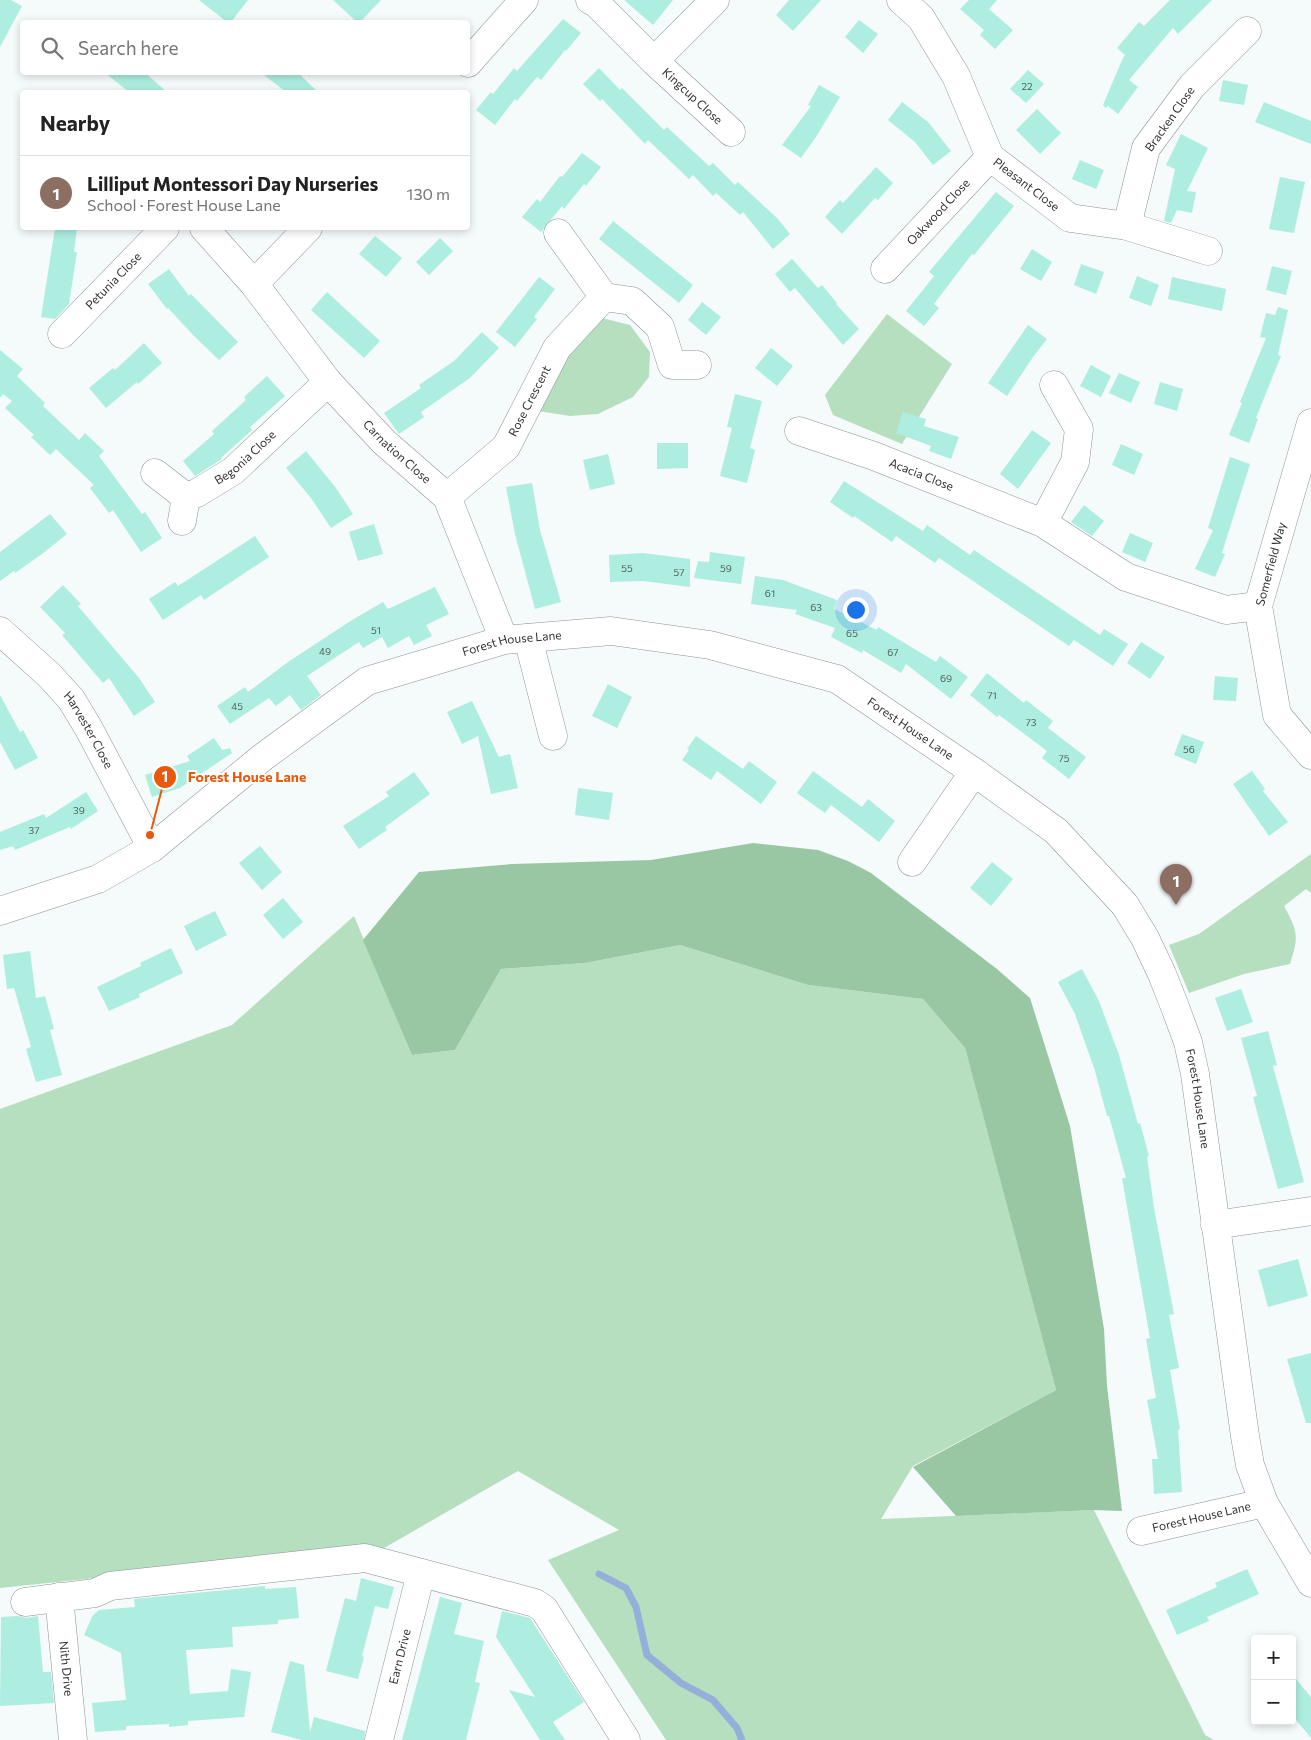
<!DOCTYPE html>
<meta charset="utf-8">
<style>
:root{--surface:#fff;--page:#f6f6f6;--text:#222;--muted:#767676;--line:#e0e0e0;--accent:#a37027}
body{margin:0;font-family:Commissioner,sans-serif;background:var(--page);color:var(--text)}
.controls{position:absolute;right:15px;bottom:15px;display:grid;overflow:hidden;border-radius:5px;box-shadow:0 2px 8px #0003}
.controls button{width:45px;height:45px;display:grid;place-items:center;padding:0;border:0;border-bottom:1px solid var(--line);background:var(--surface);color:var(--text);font:25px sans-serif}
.you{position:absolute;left:855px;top:609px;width:18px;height:18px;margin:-12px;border:4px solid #fff;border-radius:50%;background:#1a73e8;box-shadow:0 0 0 8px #1a73e833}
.badge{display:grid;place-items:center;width:32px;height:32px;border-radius:50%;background:var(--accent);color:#fff;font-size:16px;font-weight:700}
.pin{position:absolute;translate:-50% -41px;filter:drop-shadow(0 1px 2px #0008)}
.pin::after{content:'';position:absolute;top:26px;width:18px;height:15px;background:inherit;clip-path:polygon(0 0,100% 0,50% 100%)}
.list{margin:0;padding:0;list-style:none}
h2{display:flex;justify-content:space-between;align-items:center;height:65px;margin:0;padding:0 20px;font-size:21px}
h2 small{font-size:16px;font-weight:400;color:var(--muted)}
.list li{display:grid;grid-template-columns:32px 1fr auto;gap:15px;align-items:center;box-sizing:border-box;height:75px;padding:0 20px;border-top:1px solid var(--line)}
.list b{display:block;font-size:19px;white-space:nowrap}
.list p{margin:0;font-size:16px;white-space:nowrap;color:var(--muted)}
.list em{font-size:16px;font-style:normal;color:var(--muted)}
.icon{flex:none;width:28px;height:28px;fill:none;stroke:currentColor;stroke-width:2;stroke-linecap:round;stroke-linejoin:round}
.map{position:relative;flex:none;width:1311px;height:1740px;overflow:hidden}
.search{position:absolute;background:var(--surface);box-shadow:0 2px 8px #0003;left:20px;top:20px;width:450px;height:55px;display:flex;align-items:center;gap:12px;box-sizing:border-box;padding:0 18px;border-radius:5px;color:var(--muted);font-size:19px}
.panel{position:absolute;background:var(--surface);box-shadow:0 2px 8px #0003;left:20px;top:90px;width:450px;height:140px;border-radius:5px}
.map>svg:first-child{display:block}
.green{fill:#b5dfbf}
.forest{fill:#99c7a4}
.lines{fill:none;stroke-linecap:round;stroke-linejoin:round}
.stream{stroke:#94afd9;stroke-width:7}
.building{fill:#adeee0}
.minor-casing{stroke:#8f9394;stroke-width:29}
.minor{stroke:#fff;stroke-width:28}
.labels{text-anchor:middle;stroke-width:4;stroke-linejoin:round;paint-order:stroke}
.number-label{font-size:10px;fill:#51625f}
.street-label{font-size:12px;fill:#323434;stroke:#fff}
.leader{fill:none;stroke:#e8590c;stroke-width:2}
.callout-dot{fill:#e8590c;stroke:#fff;stroke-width:2}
.mark-label{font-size:15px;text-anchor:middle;font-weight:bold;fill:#fff}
.callout-label{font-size:14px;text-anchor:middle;font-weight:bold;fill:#e8590c;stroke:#fff;stroke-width:4;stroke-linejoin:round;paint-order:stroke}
</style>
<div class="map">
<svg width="1311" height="1740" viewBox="0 0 1311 1740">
<rect width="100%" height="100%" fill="#f5fafb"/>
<path class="green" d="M887,314L952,364L902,444L833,415L825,395Z
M602,318L630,325L650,352L649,377L633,397L598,414L570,416L538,411L549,373Z
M1311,854V893L1306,889L1284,906C1298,932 1299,936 1290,964L1244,974L1189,993L1169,945L1199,934Z
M354,916L412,1055L455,1050L501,969L585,963L680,945L808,985L923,999L965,1048L1056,1390L913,1466L881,1519L1094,1510L1205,1735L1214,1740H666L548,1560L619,1530L518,1471L384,1548L0,1588V1109L232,1025Z"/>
<path class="forest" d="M753,843L818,850L848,861L871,873L997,969L1030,998L1070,1126L1104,1329L1107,1386L1122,1511L1094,1510L956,1516L913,1467L1056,1390L965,1048L923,999L808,985L680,945L585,963L501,969L455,1050L412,1055L363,940L419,872L512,864L651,860Z"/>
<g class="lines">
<path class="stream" d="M599,1574L626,1588L636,1607L647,1655L681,1683L713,1700L737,1728L742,1740"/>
</g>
<path class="building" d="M0,0H11L22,6L0,47Z
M199,0H248L231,22H227Z
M333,0H381L360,22H357Z
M624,0H673L653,25Z
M789,0H821L793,31L776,15Z
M969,0H997L989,9L1013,30L995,49L980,35L984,30L960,9Z
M1170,0H1212L1178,34L1173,28L1129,80L1138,87L1118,114L1108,106L1106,108L1103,105L1122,60L1125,55L1117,48L1139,22L1144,26Z
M563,19L581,33L566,51L565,50L541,80L537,77L517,101L515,99L495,125L476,110L491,92L493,94L514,68L517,71Z
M859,20L878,34L863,53L845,37Z
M599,68L620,90L622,88L664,130L667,127L709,166L713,163L735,185L738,182L777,218L790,234L773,249L743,212L740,215L716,193L713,196L693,175L689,179L648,140L645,144L602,99L600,101L583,84Z
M1028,70L1044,84L1026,103L1010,89Z
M104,72H144L167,92H129Z
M260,72H297L318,92H286Z
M1223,80L1248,85L1244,105L1219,101Z
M819,85L840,97L816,137L801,158L782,145L811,106L808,105Z
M902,102L928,122L951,151L933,165L915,142L888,120Z
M1264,102L1311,121V144L1255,122Z
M1037,109L1061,133L1040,154L1016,130Z
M1181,134L1208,148L1187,191L1196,192L1192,213L1177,210L1171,223L1164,221L1175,169L1166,165Z
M582,153L601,167L586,186L584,184L564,209L562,206L541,232L522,217L537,199L540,202L560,176L562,177Z
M1080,160L1104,170L1096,189L1072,179Z
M876,167L893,183L878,200L875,198L842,234L825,217L840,200L843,203Z
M1280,177L1305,182L1294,233L1269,229Z
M996,192L1014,206L974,255L972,254L934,304L939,308L924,326L906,311L934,276L929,272Z
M613,221L693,285L679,303L599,239Z
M55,228H77L74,252H77L69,304L55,319L41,317Z
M375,236L402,258L386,277L359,254Z
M440,238L453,251L429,275L416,262Z
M1032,249L1052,262L1041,281L1020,269Z
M792,259L818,288L822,285L837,303L836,304L859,329L843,345L795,288L790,292L775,274Z
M1081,264L1104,272L1096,294L1074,285Z
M1272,266L1292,271L1286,295L1266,290Z
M169,269L189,296L191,294L238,342L219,360L193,335L168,308L167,309L148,284Z
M1137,276L1159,285L1151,306L1129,298Z
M539,277L555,289L534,317L537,319L515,347L496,332Z
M1172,277L1226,289L1222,311L1168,299Z
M327,292L380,341L364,358L311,310Z
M702,302L721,317L706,335L688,320Z
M1278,307L1288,310L1278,355L1281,356L1256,418L1258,419L1249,443L1229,435L1242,403L1240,402L1266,338L1260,337L1266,313L1275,315Z
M1028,325L1047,339L1033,357L1007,396L988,383Z
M482,332L499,348L470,378L421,412L424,417L399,434L384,413L421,388L419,385L454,361Z
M144,343L162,363L138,384L137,382L106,408L89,388L113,368L115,370Z
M771,348L793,366L777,386L755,368Z
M0,350L23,369L17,376L45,403L43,406L79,440L85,433L104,451L99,456L142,514L145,512L162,538L141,552L113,510L109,513L90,488L94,485L56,449L50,455L31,437L34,435L5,408L12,401L3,394L0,398Z
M1091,365L1111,376L1101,397L1080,386Z
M1119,373L1140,382L1131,403L1109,393Z
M267,376L285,396L250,427L252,430L221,458L222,459L195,476L183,461L214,434L212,431L246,400L244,397Z
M1160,382L1183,389L1177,411L1154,404Z
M735,394L762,401L750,448L755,450L747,483L720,476L732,428L727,427Z
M903,412L926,419L924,426L959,437L951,459L929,451L931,446L896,433Z
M1032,430L1051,443L1018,489L1000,474Z
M657,443H688V468L657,469Z
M1121,444L1143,454L1134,475L1112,465Z
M306,451L336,488L353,514L331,528L311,498L286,468Z
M608,454L615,484L590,490L583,460Z
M1230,457L1250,464L1222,553L1225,554L1215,577L1195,569L1213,530L1208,528Z
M844,481L923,531L927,525L970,555L974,550L1100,635L1104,629L1128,644L1113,666L1074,640L1069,646L939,558L935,563L896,536L892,542L854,516L853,518L830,502Z
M532,483L540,530L561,602L535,609L515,534L506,487Z
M1084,505L1104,521L1092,536L1071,522Z
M50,514L67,534L42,554L15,573L14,571L0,581V552Z
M374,524L383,554L358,561L349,532Z
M1130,533L1153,543L1145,562L1122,552Z
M255,536L269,557L204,600L201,595L163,620L149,599L175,582L178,586Z
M710,552L745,557L741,584L694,578L698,561L709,562Z
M643,553L690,559V587L643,581L610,582L609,555Z
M755,576L783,580L837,600L834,609L877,630L878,627L936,662L940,656L968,677L951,699L906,664L901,673L863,650L862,653L831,637L835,628L795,614L797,610L751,604Z
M63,585L81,604L78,606L139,678L155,702L134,716L109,678L103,683L62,635L65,633L40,607Z
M435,587L449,614L426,625L432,636L414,645L409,636L388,648L382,637L363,648L359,642L307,676L321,695L301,710L290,695L276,706L269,698L230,724L217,706L245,687L248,692L288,662L352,620L383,602L388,609Z
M1141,642L1165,657L1150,679L1127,663Z
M987,673L1024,703L1026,700L1053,721L1048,728L1086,757L1069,779L1042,758L1047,751L999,715L997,717L970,695Z
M1215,676L1238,678L1236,701L1213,700Z
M608,684L632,697L617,728L592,716Z
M0,695L20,732L23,730L38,758L15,770L0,742Z
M472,701L499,757L510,754L518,788L491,794L478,736L462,744L447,712Z
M1182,734L1204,742L1196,764L1174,755Z
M696,736L743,769L749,761L777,782L761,804L717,771L711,780L682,760L689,750L687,749Z
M214,738L222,750L230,748L232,753L180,788L152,797L145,775L190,761L187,756Z
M813,771L862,807L868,799L895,821L879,842L831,805L825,813L797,793Z
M1252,771L1265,789L1263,791L1288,822L1269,836L1233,784Z
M414,772L430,794L385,827L387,830L359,849L343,826L389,796L386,792Z
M578,788L613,793L609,820L575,815Z
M86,792L98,811L71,829L70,827L15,850L13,846L0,850V832L44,814L46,818Z
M260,846L282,872L262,890L239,863Z
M992,862L1013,879L991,906L970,888Z
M283,898L303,922L283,939L263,915Z
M215,911L227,935L196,951L184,926Z
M171,948L183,973L139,994L140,997L109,1011L97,987L141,966L140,963Z
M30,951L36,998L45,996L54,1029L50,1030L62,1075L36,1082L26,1049L31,1047L14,988L7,989L3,955Z
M1082,969L1099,1001L1119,1055L1138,1124L1140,1123L1149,1156L1147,1157L1154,1208L1174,1314L1169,1315L1179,1368L1170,1370L1180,1429L1178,1430L1182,1492L1154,1494L1152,1459H1158L1147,1400L1156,1398L1146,1339L1150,1338L1122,1178H1126L1109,1116H1107L1095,1071L1075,1014L1058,982Z
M1241,989L1253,1022L1227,1031L1215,998Z
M1268,1031L1277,1065L1273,1066L1304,1182L1278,1189L1253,1097L1257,1096L1241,1038Z
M1298,1259L1308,1296L1268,1307L1258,1270Z
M1311,1353V1423H1306L1287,1359Z
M1247,1569L1259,1594L1207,1617L1209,1621L1177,1635L1166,1610L1217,1587L1215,1583Z
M361,1578L394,1587L388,1609L375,1606L362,1656L364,1657L358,1679L326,1671L345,1598L356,1601Z
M265,1586V1589L296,1587L299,1618L278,1620V1624L232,1627L233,1647L186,1650L190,1694L228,1691L231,1669L251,1672L244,1717L188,1721V1725L169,1727V1724L126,1726V1730L95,1732L92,1703L126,1700L121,1653L84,1635L93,1615L99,1610L135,1607L134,1599Z
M440,1597L462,1603L454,1634L484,1641L475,1682L480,1683L466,1740H402Z
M502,1611L530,1618L584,1702L553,1722L565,1740H540L509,1690L535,1697L496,1637Z
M18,1616L26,1618L38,1616L43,1672H51L54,1703L0,1706L1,1617Z
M290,1661L304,1665L310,1732L314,1717L365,1731L364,1740H302L271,1732Z
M1292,1674L1311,1697V1738L1292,1715Z"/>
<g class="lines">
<defs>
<g id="minor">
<path d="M590,0L596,3L654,61L715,0"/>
<path id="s1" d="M901,0L921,18L956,76L990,157L1070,218L1127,226L1208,251"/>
<path id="s2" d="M654,61L731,132"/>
<path d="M468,63L524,0"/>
<path d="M1127,226L1146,148L1192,86L1247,31"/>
<path id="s3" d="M204,228L254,284L328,382L384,442L447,497L504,640"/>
<path d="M558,233L604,297"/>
<path id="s4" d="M885,269L990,157"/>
<path d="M254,284L308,228"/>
<path id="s5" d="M62,334L165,228"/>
<path d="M1311,423L1258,606L1277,715L1311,755"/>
<path id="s6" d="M799,431L874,456L1043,523L1126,577L1226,610L1258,606"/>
<path id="s7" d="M155,473L186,497L197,493L233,471L328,382"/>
<path id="s8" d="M447,497L506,447L557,348L604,297L632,301L660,327L672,365H697"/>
<path d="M182,521L186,497"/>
<path d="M1043,523L1075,462L1079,429L1054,385"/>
<path id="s9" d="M0,631L49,675L71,699L89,729L152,848"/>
<path d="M528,638L553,736"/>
<path d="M912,862L974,772"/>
<path id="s10" d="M0,911L98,879L152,848L263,757L367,681L504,640L611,631L710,645L837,679L974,772L1056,831L1125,905L1145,938L1162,974L1175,1007L1188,1042L1195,1074L1245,1436L1250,1465L1264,1503L1311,1583"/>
<path d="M1215,1225L1311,1211"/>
<path id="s11" d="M1141,1531L1264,1503"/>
<path id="s12" d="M59,1597L73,1740"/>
<path d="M25,1602L95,1593L110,1586L365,1558L535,1603L544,1609L626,1740"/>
<path id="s13" d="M379,1740L421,1573"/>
</g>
</defs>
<use href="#minor" class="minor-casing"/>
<use href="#minor" class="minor"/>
</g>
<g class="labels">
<g class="number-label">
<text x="1027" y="90">22</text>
<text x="627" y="572">55</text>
<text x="726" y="572">59</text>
<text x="679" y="576">57</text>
<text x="770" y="597">61</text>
<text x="816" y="611">63</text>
<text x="376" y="634">51</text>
<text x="852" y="637">65</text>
<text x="325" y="655">49</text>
<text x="893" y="656">67</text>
<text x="946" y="682">69</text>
<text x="992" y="699">71</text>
<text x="237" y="710">45</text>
<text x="1031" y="726">73</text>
<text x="1189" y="753">56</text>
<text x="1064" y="762">75</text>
<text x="79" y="814">39</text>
<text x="34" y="834">37</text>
</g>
<g class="street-label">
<text dy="4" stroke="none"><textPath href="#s2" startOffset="52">Kingcup Close</textPath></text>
<text transform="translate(1170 119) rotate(-55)" y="4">Bracken Close</text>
<text dy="4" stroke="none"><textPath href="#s1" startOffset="228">Pleasant Close</textPath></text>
<text dy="4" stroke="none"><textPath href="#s4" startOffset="78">Oakwood Close</textPath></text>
<text dy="4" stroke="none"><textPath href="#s5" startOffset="74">Petunia Close</textPath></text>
<text dy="4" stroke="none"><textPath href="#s8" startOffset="129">Rose Crescent</textPath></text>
<text dy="4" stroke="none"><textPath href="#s3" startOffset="296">Carnation Close</textPath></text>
<text dy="4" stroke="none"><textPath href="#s7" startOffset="111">Begonia Close</textPath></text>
<text dy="4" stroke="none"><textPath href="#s6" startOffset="130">Acacia Close</textPath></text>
<text transform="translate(1271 564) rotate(-75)" y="4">Somerfield Way</text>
<text dy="4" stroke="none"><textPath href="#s10" startOffset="588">Forest House Lane</textPath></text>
<text dy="4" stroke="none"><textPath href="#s10" startOffset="1008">Forest House Lane</textPath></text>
<text dy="4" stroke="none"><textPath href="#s9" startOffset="134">Harvester Close</textPath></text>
<text dy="4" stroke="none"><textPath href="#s10" startOffset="1496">Forest House Lane</textPath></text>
<text dy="4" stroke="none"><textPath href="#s11" startOffset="62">Forest House Lane</textPath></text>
<text dy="4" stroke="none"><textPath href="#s13" startOffset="86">Earn Drive</textPath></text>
<text dy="4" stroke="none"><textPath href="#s12" startOffset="72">Nith Drive</textPath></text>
</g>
</g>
<path class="leader" d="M150 835L165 777"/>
<g class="callout-dot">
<circle cx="150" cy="835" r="5"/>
<circle cx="165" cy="777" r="12"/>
</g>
<g class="mark-label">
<text x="165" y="782">1</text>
</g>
<g class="callout-label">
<text x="247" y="782">Forest House Lane</text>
</g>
</svg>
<div class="controls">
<button>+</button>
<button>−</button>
</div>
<div class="you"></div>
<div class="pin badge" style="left:1176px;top:905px;background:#8d6e63">1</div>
<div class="search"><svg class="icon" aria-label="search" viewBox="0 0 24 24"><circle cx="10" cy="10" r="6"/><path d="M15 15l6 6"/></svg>Search here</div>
<section class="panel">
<h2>Nearby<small></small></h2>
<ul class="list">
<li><span class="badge" style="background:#8d6e63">1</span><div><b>Lilliput Montessori Day Nurseries</b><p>School · Forest House Lane</p></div><em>130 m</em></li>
</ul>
</section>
</div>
